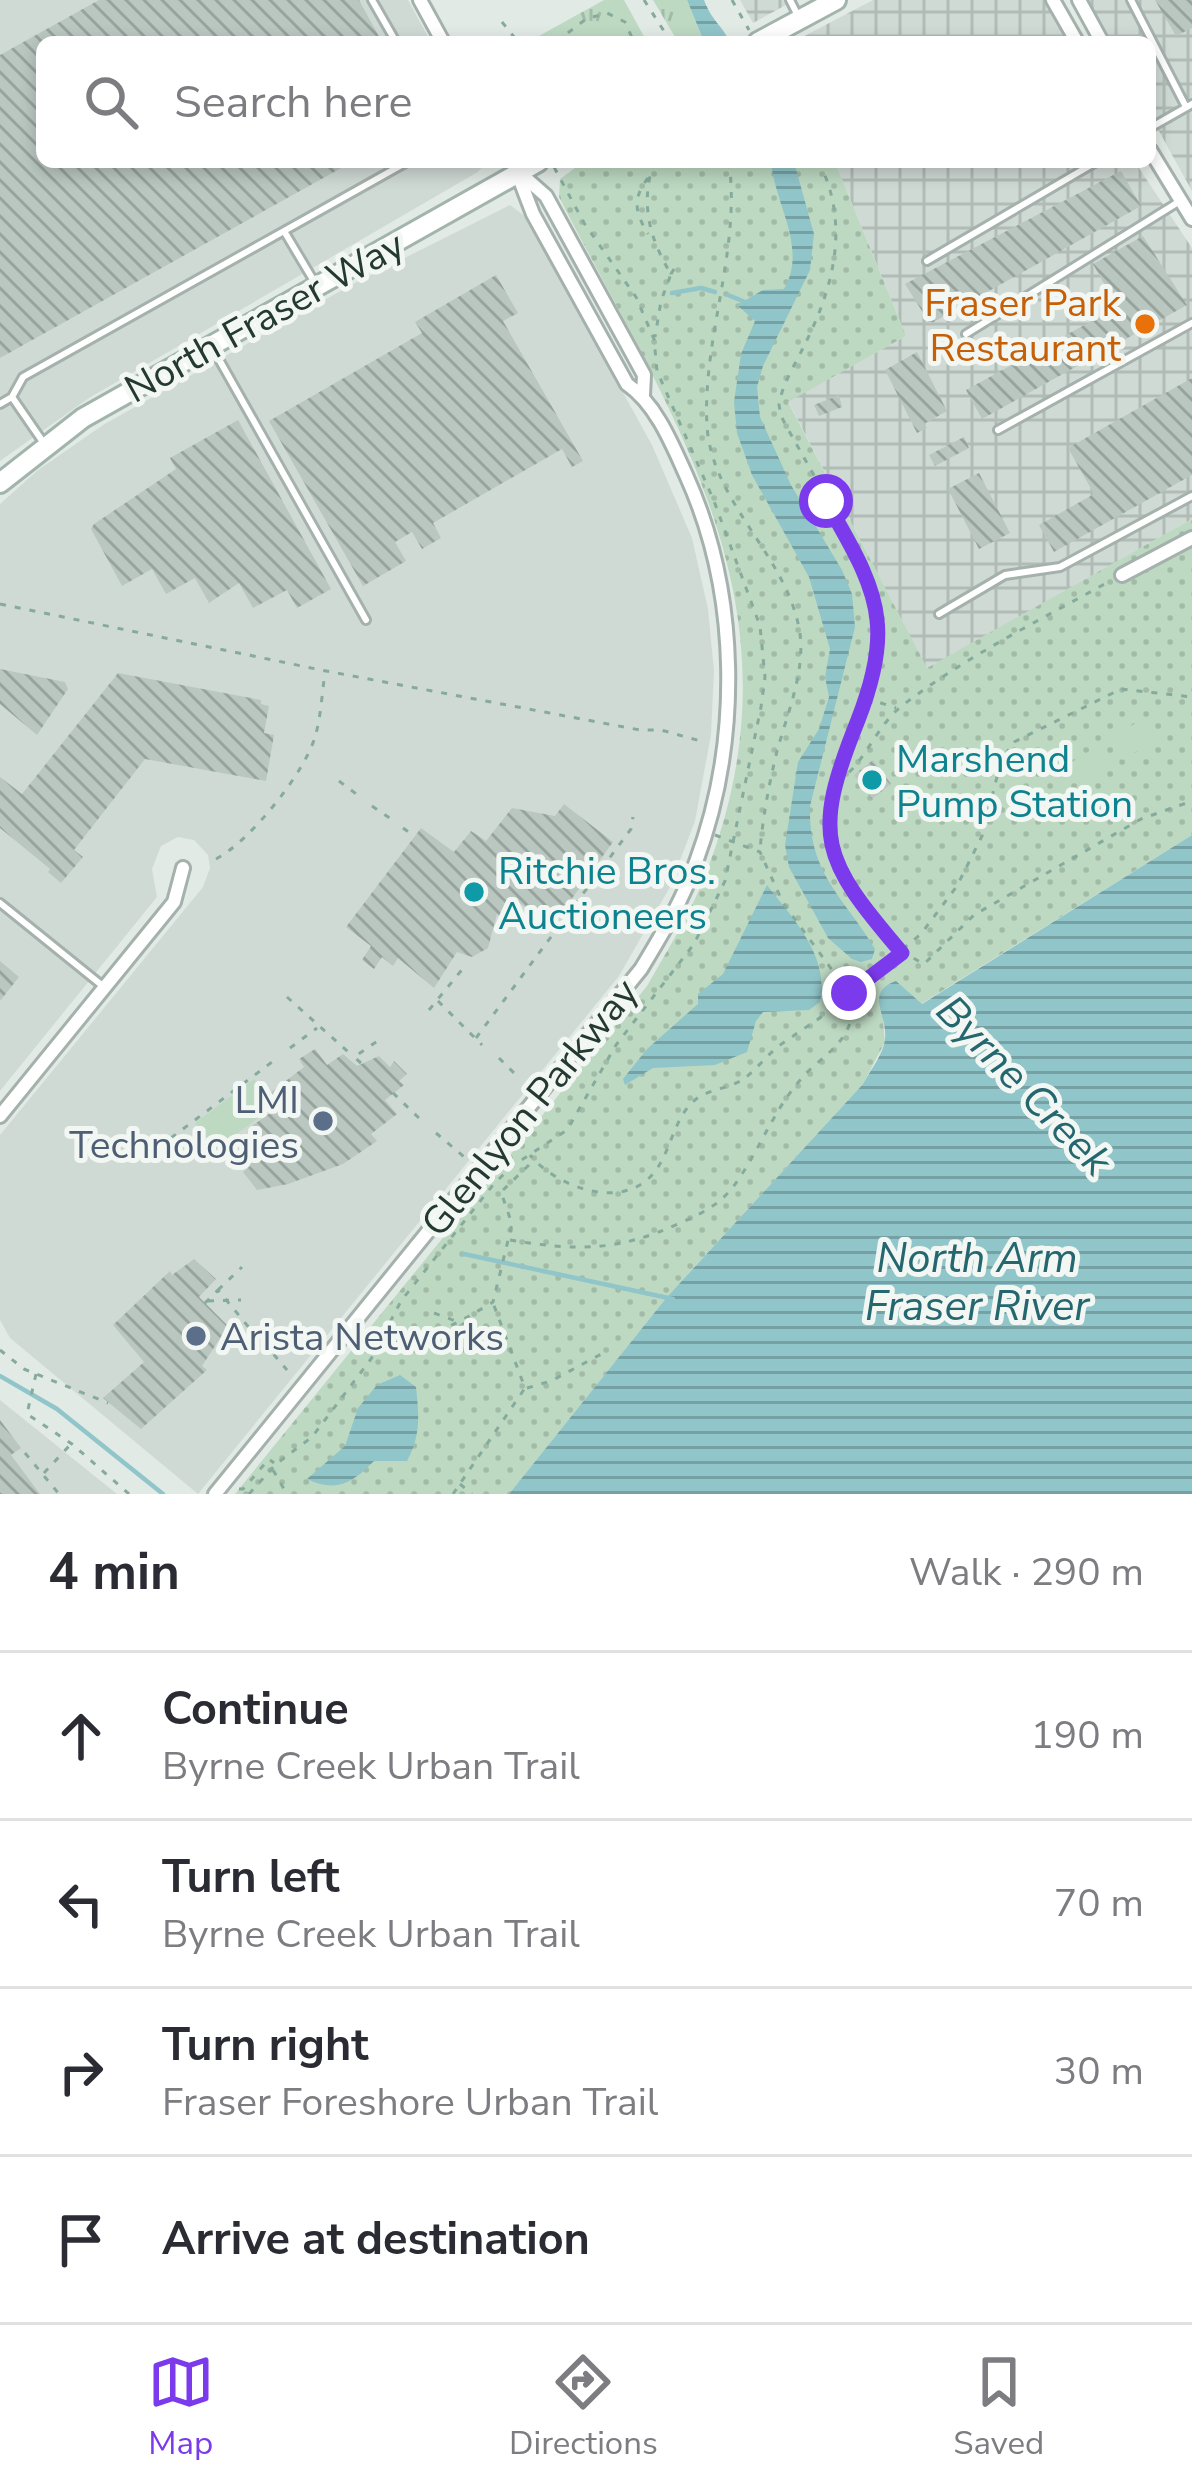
<!DOCTYPE html>
<meta charset="utf-8">
<style>
:root{--surface:#fff;--page:#f2f2f3;--text:#2b2b33;--muted:#7c7c81;--line:#e1e1e2;--accent:#7c3aed}
body{margin:0;font-family:"Nunito Sans",sans-serif;background:var(--page);color:var(--text)}
.stop{position:absolute;width:36px;height:36px;margin:-27px;border:9px solid #7c3aed;border-radius:50%;background:#fff}
.stop.end{background:#7c3aed;border-color:#fff;box-shadow:0 3px 12px #0008}
.list{margin:0;padding:0;list-style:none}
h2{display:flex;justify-content:space-between;align-items:center;height:156px;margin:0;padding:0 48px;font-size:51px}
h2 small{font-size:39px;font-weight:400;color:var(--muted)}
.list li{display:grid;grid-template-columns:78px 1fr auto;gap:36px;align-items:center;box-sizing:border-box;height:168px;padding:0 48px;border-top:3px solid var(--line)}
.list b{display:block;font-size:45px;white-space:nowrap}
.list p{margin:0;font-size:39px;white-space:nowrap;color:var(--muted)}
.list em{font-size:39px;font-style:normal;color:var(--muted)}
.icon{flex:none;width:66px;height:66px;fill:none;stroke:currentColor;stroke-width:2;stroke-linecap:round;stroke-linejoin:round}
.map{position:relative;flex:none;width:1192px;height:1494px;overflow:hidden}
.search{position:absolute;background:var(--surface);box-shadow:0 6px 18px #0003;left:36px;right:36px;top:36px;height:132px;display:flex;align-items:center;gap:30px;box-sizing:border-box;padding:0 42px;border-radius:18px;color:var(--muted);font-size:45px}
.sheet{height:828px;background:var(--surface)}
nav{display:flex;justify-content:space-around;align-items:center;box-sizing:border-box;height:168px;border-top:3px solid var(--line);background:var(--surface);font-size:33px;color:var(--muted)}
nav a{display:grid;justify-items:center;gap:6px}
nav .on{color:var(--accent)}
.map>svg:first-child{display:block}
.built{fill:#d0dad5}
.industrial{fill:url(#industrial-grid)}
.grass{fill:url(#grass-tufts)}
.park{fill:url(#park-dots)}
.pitch{fill:#bdd9c2}
.water{fill:url(#water-rules)}
.lines{fill:none;stroke-linecap:round;stroke-linejoin:round}
.stream{stroke:#90c5c9;stroke-width:4.5}
.building{fill:url(#building-back-hatch)}
.lane-casing{stroke:#a5b1ac;stroke-width:12}
.street-casing{stroke:#a5b1ac;stroke-width:18}
.secondary-casing{stroke:#a2b5ac;stroke-width:24}
.path{stroke:#86aa9c;stroke-width:3;stroke-dasharray:6 9;stroke-linecap:butt}
.lane{stroke:#fff;stroke-width:6}
.street{stroke:#fff;stroke-width:12}
.secondary{stroke:#fff;stroke-width:18}
.route{stroke:#7c3aed;stroke-width:15}
.food-dot{fill:#e8710a;stroke:#f2f7f4;stroke-width:4.5}
.culture-dot{fill:#0f9aa8;stroke:#f2f7f4;stroke-width:4.5}
.service-dot{fill:#5c6f8a;stroke:#f2f7f4;stroke-width:4.5}
.labels{text-anchor:middle;stroke-width:10;stroke-linejoin:round;paint-order:stroke}
.food-label{font-size:39px;fill:#c56008;stroke:#f2f7f4;text-anchor:end}
.street-label{font-size:39px;fill:#243932;stroke:#f2f7f4}
.culture-label{font-size:39px;fill:#0d838f;stroke:#f2f7f4;text-anchor:start}
.service-label{font-size:39px;fill:#4e5e75;stroke:#f2f7f4;text-anchor:end}
.water-label{font-size:42px;font-style:italic;fill:#25676e;stroke:#f2f7f4}
</style>
<div class="map">
<svg width="1192" height="1494" viewBox="0 0 1192 1494">
<defs>
<pattern id="industrial-grid" width="8" height="8" patternUnits="userSpaceOnUse" patternTransform="scale(3)"><rect width="8" height="8" fill="#d0dad5"/><path d="M0 4h8M4 0v8" fill="none" stroke="#b2bcb7"/></pattern>
<pattern id="grass-tufts" width="24" height="20" patternUnits="userSpaceOnUse" patternTransform="scale(3)"><rect width="24" height="20" fill="#bdd9c2"/><path d="M3 7l-1-3M5 7V3M7 7l1-3M15 17l-1-3M17 17v-4M19 17l1-3" fill="none" stroke="#a2bba7"/></pattern>
<pattern id="park-dots" width="8" height="8" patternUnits="userSpaceOnUse" patternTransform="scale(3)"><rect width="8" height="8" fill="#bdd9c2"/><path d="M2 2h.1M6 6h.1" fill="none" stroke="#a2bba7" stroke-width="1.8" stroke-linecap="round"/></pattern>
<pattern id="water-rules" width="6" height="5" patternUnits="userSpaceOnUse" patternTransform="scale(3)"><rect width="6" height="5" fill="#90c5c9"/><path d="M0 2.5h6" fill="none" stroke="#75a1a4"/></pattern>
<pattern id="building-back-hatch" width="6" height="6" patternUnits="userSpaceOnUse" patternTransform="scale(3)"><rect width="6" height="6" fill="#bac7c1"/><path d="M-1 5l2 2M0 0l6 6M5-1l2 2" fill="none" stroke="#97a39d"/></pattern>
</defs>
<rect width="100%" height="100%" fill="#e2eae6"/>
<path class="built" d="M0,0H408L431,42H42V162H489L476,173L89,398L0,461Z
M510,205L526,217L652,445L692,538L708,609L714,671L711,735L695,821L670,887L619,976L198,1494L10,1338L0,1320V1135L203,887L210,868L208,855L194,840L178,837L161,846L152,869L157,897L0,1091V504L38,470L103,425L351,285Z
M0,1400L117,1494H0Z"/>
<path class="industrial" d="M740,0H795L753,23Z
M873,0H1044L1067,42H793Z
M1087,0H1192V191L1150,115V42H1110Z
M835,162H1135L1192,248V519L927,669L788,401L906,336Z"/>
<path class="grass" d="M604,0H624L647,42H528Z
M653,0H687L703,40L678,42Z"/>
<path class="park" d="M583,162H835L906,336L788,402L927,668L1192,519V835L921,1004L883,1021L885,1042L863,1084L667,1297L509,1494H235L647,986C668,949 691,913 706,873C809,609 675,423 559,197L560,179Z"/>
<path class="pitch" d="M1144,718L1157,739L1122,760L1110,739Z
M1101,744L1114,766L1079,786L1067,765Z
M254,1079L274,1106L215,1150L195,1123Z"/>
<path class="water" d="M687,0H704C712,21 721,24 730,42H704Z
M771,162H794L814,234L810,270L763,366L757,387L760,417L791,485L842,570L852,594L855,627L810,806C808,874 844,897 875,949L872,959L861,962L852,959L828,938L789,867L785,845L798,762L819,729L829,697L825,677L830,649L809,577L752,475L737,433L734,402L741,354L755,321L737,305L763,290L784,289C808,248 775,205 771,162Z
M1192,835V1494H509L667,1297L863,1084C870,1071 883,1054 885,1040C888,1015 864,992 896,981L922,1004Z
M767,885C793,919 830,956 820,1002L809,1010L763,1012L756,1021L747,1052L715,1065L653,1068L625,1085L623,1079L647,1049L698,1004V994L723,974Z
M400,1375L416,1387C419,1416 421,1435 407,1461H374C353,1483 336,1493 307,1479L345,1446L358,1408L377,1385Z"/>
<g class="lines">
<path class="stream" d="M672,293L701,288L715,292
M728,295L745,302
M464,1254L673,1299
M0,1376L57,1409L163,1494"/>
</g>
<path class="building" d="M99,0H359L382,42H42V162H352L0,358V55Z
M1155,0H1192V28L1176,36Z
M1121,171L1141,206L930,324L905,284Z
M1143,236L1187,305L982,419L966,390L1117,307L1093,264Z
M496,275L518,313L503,321L583,461L572,467L562,449L433,523L441,538L422,549L412,532L395,542L406,561L363,586L269,421L422,333L415,322Z
M917,352L947,411L924,424L927,428L917,433L885,370Z
M1192,378V475L1054,552L1039,525L1094,494L1068,448Z
M839,395L842,407L819,416L814,405Z
M238,420L331,589L297,608L287,590L253,608L239,583L209,603L195,578L166,594L152,569L122,586L91,529L94,524L176,469L170,458Z
M964,437L969,448L935,466L929,455Z
M979,473L1010,533L979,549L948,489Z
M0,669L65,682L68,689L37,735L0,704Z
M118,673L261,700V704L269,706L264,733L274,735L266,781L145,759L74,850L83,857L61,883L48,872L50,869L0,828V777L22,794Z
M873,760L891,784L872,799L854,775Z
M564,804L613,842L552,926L518,902L505,920L497,914L488,948L472,957L457,952L434,988L398,958L393,966L382,957L374,969L362,960L371,946L346,927L421,828L454,852L471,831L486,841L512,808L555,816Z
M0,961L19,977L0,1001Z
M315,1049L327,1065L343,1054L357,1066L379,1056L390,1067L394,1061L407,1074L399,1081L404,1085L385,1100L397,1114L371,1134L377,1141L343,1164L288,1184L257,1190L243,1172L250,1166L241,1155L247,1150L241,1140L253,1131L249,1128L276,1109L266,1096L304,1067L299,1059Z
M194,1259L216,1279L199,1297L228,1326L202,1366L207,1370L141,1429L103,1398L144,1362L113,1325L170,1271L172,1275Z
M0,1420L21,1448L11,1455L40,1494H0Z"/>
<g class="lines">
<defs>
<path id="lane" d="M372,0L396,42
M790,0L798,16
M1131,0L1186,107
M1150,128L1192,104
M284,231L407,162
M927,261L1096,162
M966,334L1180,201
M212,347L366,620
M0,404L12,397
M998,430L1192,323
M43,442L12,397L23,377L284,231L315,283
M939,614L1005,575L1060,567L1192,496
M0,903L104,987"/>
<path id="street" d="M420,0L443,42
M1053,0L1077,42
M1079,0L1102,42
M1150,150L1192,219
M521,174L546,196L644,375L643,395
M1122,575L1192,538
M0,1116L174,902L183,868
M215,1494L641,969C662,934 683,900 696,862C741,741 740,594 686,475C672,444 656,404 627,384L533,214L513,162"/>
<path id="secondary" d="M758,42L836,0
M0,483L83,418L538,162"/>
</defs>
<use href="#lane" class="lane-casing"/>
<use href="#street" class="street-casing"/>
<use href="#secondary" class="secondary-casing"/>
<path class="path" d="M644,0L671,42
M732,0L749,30
M502,22L518,42
M556,42L586,19L607,13L625,22L634,42
M654,162C640,203 649,238 671,274L661,301L655,337
M729,162C741,251 702,338 707,426C712,504 789,557 800,634C805,672 787,715 777,751C769,784 763,816 760,850
M819,162C850,224 834,286 805,344C796,363 782,384 779,405L781,416C808,468 873,569 878,623C883,698 813,773 830,844C835,864 849,883 860,900C878,927 896,950 924,964L974,915L1141,819L1192,801
M648,178C632,199 635,212 648,234
M674,269L671,274L675,282
M0,604L326,671L640,730H661L704,742
M866,698L896,708
M339,781L359,796
M837,781C863,768 876,725 903,705C967,656 1040,620 1110,581
M372,806L391,819
M403,828L413,835
M715,835L760,852L783,903L849,993L921,934L957,886L982,836L1001,761L1014,742L1121,689L1192,697
M216,859C249,842 304,774 315,737C321,717 322,693 325,672
M287,997L354,1057
M438,1001L482,1045
M429,1010L465,966
M476,1038L631,829L633,817
M290,1048L317,1028
M499,1058L519,1078
M361,1063L354,1057L382,1038
M393,1093L420,1119
M436,1133L469,1161
M171,1138L272,1062
M510,1240C577,1251 617,1252 680,1223C701,1214 719,1205 733,1187C757,1155 771,1116 796,1085C821,1053 846,1051 855,1006L849,993C829,1014 807,1026 783,1043C768,1053 757,1070 742,1080C729,1088 712,1089 699,1097C673,1114 672,1153 652,1175C620,1211 555,1186 530,1155
M218,1290L242,1267
M208,1301L241,1300
M205,1303L218,1290L251,1330
M434,1313L488,1333L502,1334
M264,1343L287,1370
M379,1344C425,1342 455,1325 493,1302L512,1224L501,1192L533,1161
M0,1350L24,1369L108,1403
M36,1374L27,1414L72,1444L129,1494
M527,1388L551,1381L607,1351
M25,1453L59,1494
M273,1470L287,1494
M44,1473L70,1445
M460,1484L472,1494
M239,1489H243L269,1459L274,1463
M249,1494L276,1464L312,1437L371,1359L401,1301L493,1185L511,1167L567,1130L616,1045L694,944L725,881L761,707L765,677L760,626L714,501L657,371L654,339L636,297L584,223L554,167
M453,1494L525,1388L493,1303"/>
<use href="#lane" class="lane"/>
<use href="#street" class="street"/>
<use href="#secondary" class="secondary"/>
</g>
<g class="lines">
<path class="route" d="M826,501C846,538 873,578 877,620C881,653 870,689 858,720C811,837 821,858 902,953L849,993"/>
</g>
<circle class="food-dot" cx="1145" cy="324" r="12"/>
<g class="culture-dot">
<circle cx="872" cy="780" r="12"/>
<circle cx="474" cy="892" r="12"/>
</g>
<g class="service-dot">
<circle cx="323" cy="1121" r="12"/>
<circle cx="196" cy="1336" r="12"/>
</g>
<g class="labels">
<g class="food-label">
<text x="1121" y="316">Fraser Park<tspan x="1121" dy="45">Restaurant</tspan></text>
</g>
<g class="street-label">
<text transform="translate(264 316) rotate(-29)" y="14">North Fraser Way</text>
<text transform="translate(529 1107) rotate(-51)" y="14">Glenlyon Parkway</text>
</g>
<g class="culture-label">
<text x="896" y="772">Marshend<tspan x="896" dy="45">Pump Station</tspan></text>
<text x="498" y="884">Ritchie Bros.<tspan x="498" dy="45">Auctioneers</tspan></text>
</g>
<g class="service-label">
<text x="299" y="1113">LMI<tspan x="299" dy="45">Technologies</tspan></text>
<text x="220" y="1350" text-anchor="start">Arista Networks</text>
</g>
<g class="water-label">
<text transform="translate(1025 1085) rotate(46)" y="15">Byrne Creek</text>
<text x="977" y="1272">North Arm<tspan x="977" dy="48">Fraser River</tspan></text>
</g>
</g>
</svg>
<div class="stop" style="left:826px;top:501px"></div>
<div class="stop end" style="left:849px;top:993px"></div>
<div class="search"><svg class="icon" aria-label="search" viewBox="0 0 24 24"><circle cx="10" cy="10" r="6"/><path d="M15 15l6 6"/></svg>Search here</div>
</div>
<section class="sheet">
<h2>4 min<small>Walk · 290 m</small></h2>
<ul class="list">
<li><svg class="icon" aria-label="ahead" viewBox="0 0 24 24"><path d="M12 20V5M6 11l6-6 6 6"/></svg><div><b>Continue</b><p>Byrne Creek Urban Trail</p></div><em>190 m</em></li>
<li><svg class="icon" aria-label="left" viewBox="0 0 24 24"><path d="M17 20v-9H6M10 6l-5 5 5 5"/></svg><div><b>Turn left</b><p>Byrne Creek Urban Trail</p></div><em>70 m</em></li>
<li><svg class="icon" aria-label="right" viewBox="0 0 24 24"><path d="M7 20v-9h11M14 6l5 5-5 5"/></svg><div><b>Turn right</b><p>Fraser Foreshore Urban Trail</p></div><em>30 m</em></li>
<li><svg class="icon" aria-label="arrive" viewBox="0 0 24 24"><path d="M6 21V4h12l-3 4 3 4H6"/></svg><div><b>Arrive at destination</b></div></li>
</ul>
</section>
<nav>
<a class="on"><svg class="icon" aria-label="map" viewBox="0 0 24 24"><path d="M3 6l6-2 6 2 6-2v14l-6 2-6-2-6 2zM9 4v14M15 6v14"/></svg>Map</a>
<a><svg class="icon" aria-label="directions" viewBox="0 0 24 24"><path d="M12 3l9 9-9 9-9-9zM9 14v-3h6M13 9l2 2-2 2"/></svg>Directions</a>
<a><svg class="icon" aria-label="saved" viewBox="0 0 24 24"><path d="M7 4h10v16l-5-4-5 4z"/></svg>Saved</a>
</nav>
